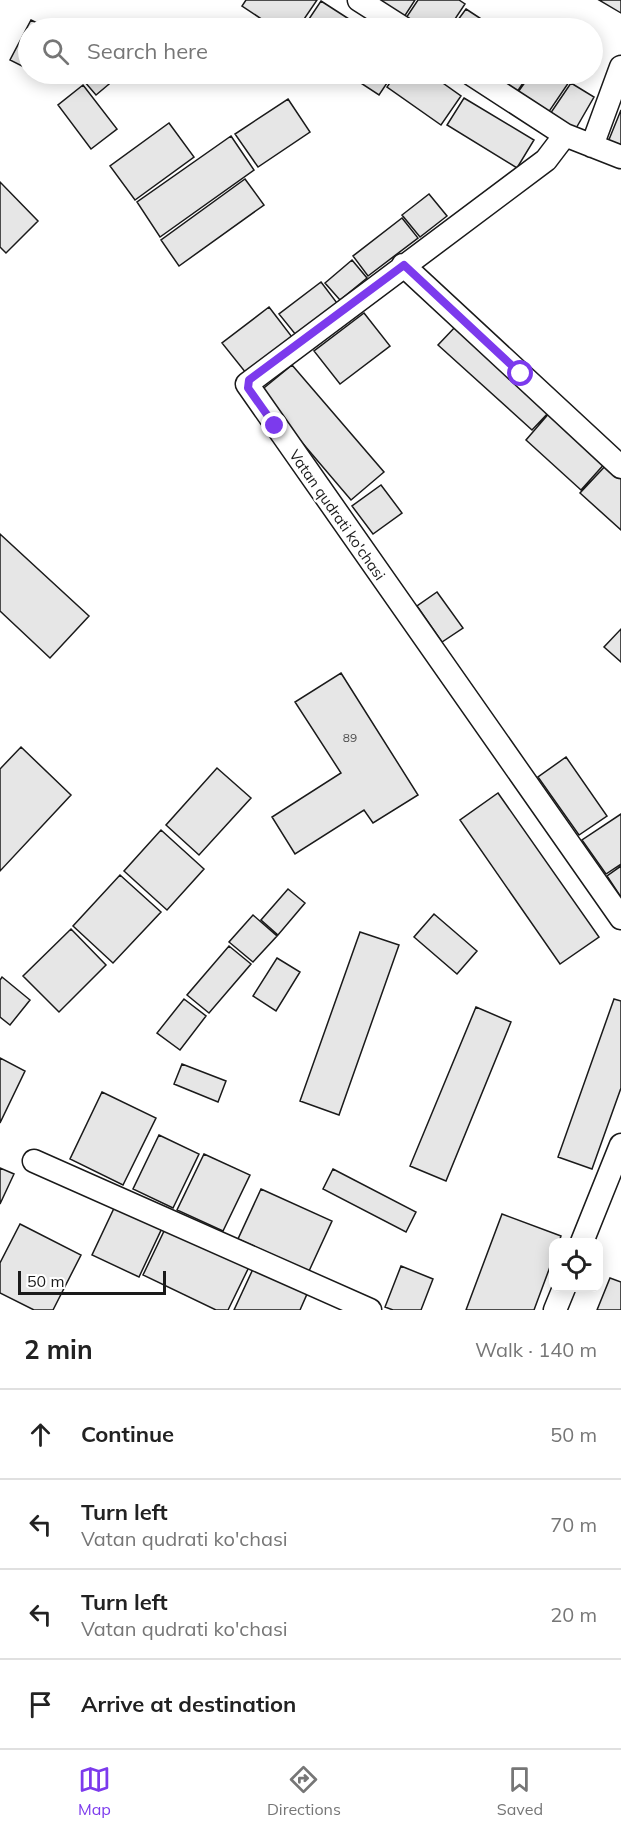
<!DOCTYPE html>
<meta charset="utf-8">
<style>
:root{--surface:#fff;--page:#f2f2f2;--text:#222;--muted:#767676;--line:#e0e0e0;--accent:#7c3aed}
body{margin:0;font-family:Mulish,sans-serif;background:var(--page);color:var(--text)}
.controls{position:absolute;right:18px;bottom:18px;display:grid;overflow:hidden;border-radius:12px;box-shadow:0 3px 15px #0003}
.controls button{width:54px;height:54px;display:grid;place-items:center;padding:0;border:0;border-bottom:2px solid var(--line);background:var(--surface);color:var(--text);font:30px sans-serif}
.scale{position:absolute;left:18px;bottom:15px;width:148px;box-sizing:border-box;padding-left:6px;border:3px solid #1a1a1a;border-top:0;font-size:16px;line-height:21px;white-space:nowrap;color:#1a1a1a;-webkit-text-stroke:4px #fff;paint-order:stroke}
.stop{position:absolute;width:18px;height:18px;margin:-14px;border:4px solid #7c3aed;border-radius:50%;background:#fff}
.stop.end{background:#7c3aed;border-color:#fff;box-shadow:0 2px 6px #0008}
.list{margin:0;padding:0;list-style:none}
h2{display:flex;justify-content:space-between;align-items:center;height:78px;margin:0;padding:0 24px;font-size:26px}
h2 small{font-size:20px;font-weight:400;color:var(--muted)}
.list li{display:grid;grid-template-columns:39px 1fr auto;gap:18px;align-items:center;box-sizing:border-box;height:90px;padding:0 24px;border-top:2px solid var(--line)}
.list b{display:block;font-size:22px;white-space:nowrap}
.list p{margin:0;font-size:20px;white-space:nowrap;color:var(--muted)}
.list em{font-size:20px;font-style:normal;color:var(--muted)}
.icon{flex:none;width:33px;height:33px;fill:none;stroke:currentColor;stroke-width:2;stroke-linecap:round;stroke-linejoin:round}
.map{position:relative;flex:none;width:621px;height:1310px;overflow:hidden}
.search{position:absolute;background:var(--surface);box-shadow:0 3px 15px #0003;left:18px;right:18px;top:18px;height:66px;display:flex;align-items:center;gap:15px;box-sizing:border-box;padding:0 21px;border-radius:33px;color:var(--muted);font-size:22px}
.sheet{height:438px;background:var(--surface)}
nav{display:flex;justify-content:space-around;align-items:center;box-sizing:border-box;height:84px;border-top:2px solid var(--line);background:var(--surface);font-size:16px;color:var(--muted)}
nav a{display:grid;justify-items:center;gap:3px}
nav .on{color:var(--accent)}
.map>svg:first-child{display:block}
.building{fill:#e6e6e6;stroke:#1a1a1a;stroke-width:1.5}
.lines{fill:none;stroke-linecap:round;stroke-linejoin:round}
.minor-casing{stroke:#1a1a1a;stroke-width:25}
.minor{stroke:#fff;stroke-width:22}
.route{stroke:#7c3aed;stroke-width:8}
.labels{text-anchor:middle;stroke-width:4.5;stroke-linejoin:round;paint-order:stroke}
.number-label{font-size:12px;fill:#4d4d4d}
.street-label{font-size:15px;fill:#1a1a1a;stroke:#fff}
</style>
<div class="map">
<svg width="621" height="1310" viewBox="0 0 621 1310">
<rect width="100%" height="100%" fill="#fff"/>
<path class="building" d="M246,0H317L298,28H275L242,6Z
M378,0H415L404,17Z
M418,0H459L465,4L449,28H422L406,18Z
M599,0H621V13Z
M321,1L363,28H303Z
M466,9L495,28H452Z
M31,20L47,28H28V69L10,60Z
M78,74H121L96,95Z
M347,74H393L379,95Z
M396,74H430L461,96L441,125L387,87Z
M489,74H529L517,92Z
M531,74H556L569,82L548,113L518,92Z
M571,83L594,97L575,130L550,114Z
M83,85L117,129L91,149L58,105Z
M464,98L534,140L517,168L447,125Z
M288,99L310,132L258,167L235,134Z
M621,110V147L608,142Z
M169,123L194,157L135,200L110,166Z
M231,136L254,170L160,237L137,202Z
M245,179L264,205L179,266L161,240Z
M0,182L38,221L6,253L0,247Z
M429,194L447,216L420,237L402,215Z
M402,218L418,238L368,276L353,256Z
M352,260L367,278L340,300L325,283Z
M321,282L337,303L296,335L279,314Z
M269,307L292,337L246,373L222,343Z
M364,313L390,346L340,384L314,351Z
M456,326L550,411L532,430L438,345Z
M292,365L384,472L351,500L259,392Z
M551,411L607,461L581,490L526,440Z
M609,462L621,473V530L580,493Z
M381,485L402,513L373,534L352,506Z
M0,534L89,616L50,658L0,611Z
M437,592L463,628L442,642L417,606Z
M621,629V662L604,647Z
M341,673L418,795L373,823L364,810L295,854L272,817L341,773L295,702Z
M21,747L71,795L0,871V769Z
M566,757L607,816L579,835L538,777Z
M217,768L251,798L199,855L166,825Z
M498,793L599,937L560,964L460,820Z
M621,814V864L606,874L582,840Z
M161,830L204,869L167,910L124,871Z
M621,866V897L607,876Z
M120,875L161,912L113,963L73,926Z
M288,889L305,903L278,935L261,920Z
M434,914L477,951L457,974L414,937Z
M253,915L277,936L253,962L229,942Z
M71,929L106,965L59,1012L23,976Z
M360,932L399,945L339,1115L300,1101Z
M229,946L251,964L209,1013L187,995Z
M277,958L300,972L276,1011L253,996Z
M2,977L30,1000L10,1025L0,1017V980Z
M184,999L206,1016L180,1050L157,1033Z
M614,999L621,1001V1088L592,1169L558,1157Z
M476,1007L511,1022L446,1181L410,1166Z
M0,1058L25,1071L0,1123Z
M182,1064L226,1081L218,1102L174,1084Z
M102,1092L156,1118L123,1185L70,1159Z
M159,1135L199,1154L173,1208L133,1189Z
M204,1154L250,1175L223,1231L177,1210Z
M0,1168L14,1174L0,1204Z
M333,1169L416,1212L406,1232L323,1189Z
M261,1189L332,1221L309,1271L238,1239Z
M116,1204L163,1226L139,1277L92,1255Z
M502,1214L561,1236L559,1242H554V1256L534,1310H466Z
M20,1224L81,1255L53,1310H34L0,1293V1263Z
M166,1227L249,1267L228,1310H216L143,1275Z
M401,1266L433,1279L421,1310H393L385,1307Z
M253,1269L307,1294L300,1310H234Z
M610,1278L621,1282V1310H597Z"/>
<g class="lines">
<defs>
<path id="minor" d="M359,0L403,28
M471,74L565,135L621,157
M565,135L546,160L247,384L621,918
M592,146L621,67
M403,265L621,467
M34,1161L370,1310
M582,1242L621,1145
M555,1310L564,1288"/>
</defs>
<use href="#minor" class="minor-casing"/>
<use href="#minor" class="minor"/>
</g>
<g class="lines">
<path class="route" d="M275,426L248,388L249,380L404,265L521,374"/>
</g>
<g class="labels">
<g class="number-label">
<text x="350" y="742">89</text>
</g>
<g class="street-label">
<text transform="translate(337 515) rotate(55)" y="5">Vatan qudrati ko'chasi</text>
</g>
</g>
</svg>
<div class="controls">
<button><svg class="icon" aria-label="locate" viewBox="0 0 24 24"><circle cx="12" cy="12" r="6"/><path d="M12 2v4M12 18v4M2 12h4M18 12h4"/></svg></button>
</div>
<div class="scale">50 m</div>
<div class="stop" style="left:521px;top:374px"></div>
<div class="stop end" style="left:275px;top:426px"></div>
<div class="search"><svg class="icon" aria-label="search" viewBox="0 0 24 24"><circle cx="10" cy="10" r="6"/><path d="M15 15l6 6"/></svg>Search here</div>
</div>
<section class="sheet">
<h2>2 min<small>Walk · 140 m</small></h2>
<ul class="list">
<li><svg class="icon" aria-label="ahead" viewBox="0 0 24 24"><path d="M12 20V5M6 11l6-6 6 6"/></svg><div><b>Continue</b></div><em>50 m</em></li>
<li><svg class="icon" aria-label="left" viewBox="0 0 24 24"><path d="M17 20v-9H6M10 6l-5 5 5 5"/></svg><div><b>Turn left</b><p>Vatan qudrati ko'chasi</p></div><em>70 m</em></li>
<li><svg class="icon" aria-label="left" viewBox="0 0 24 24"><path d="M17 20v-9H6M10 6l-5 5 5 5"/></svg><div><b>Turn left</b><p>Vatan qudrati ko'chasi</p></div><em>20 m</em></li>
<li><svg class="icon" aria-label="arrive" viewBox="0 0 24 24"><path d="M6 21V4h12l-3 4 3 4H6"/></svg><div><b>Arrive at destination</b></div></li>
</ul>
</section>
<nav>
<a class="on"><svg class="icon" aria-label="map" viewBox="0 0 24 24"><path d="M3 6l6-2 6 2 6-2v14l-6 2-6-2-6 2zM9 4v14M15 6v14"/></svg>Map</a>
<a><svg class="icon" aria-label="directions" viewBox="0 0 24 24"><path d="M12 3l9 9-9 9-9-9zM9 14v-3h6M13 9l2 2-2 2"/></svg>Directions</a>
<a><svg class="icon" aria-label="saved" viewBox="0 0 24 24"><path d="M7 4h10v16l-5-4-5 4z"/></svg>Saved</a>
</nav>
